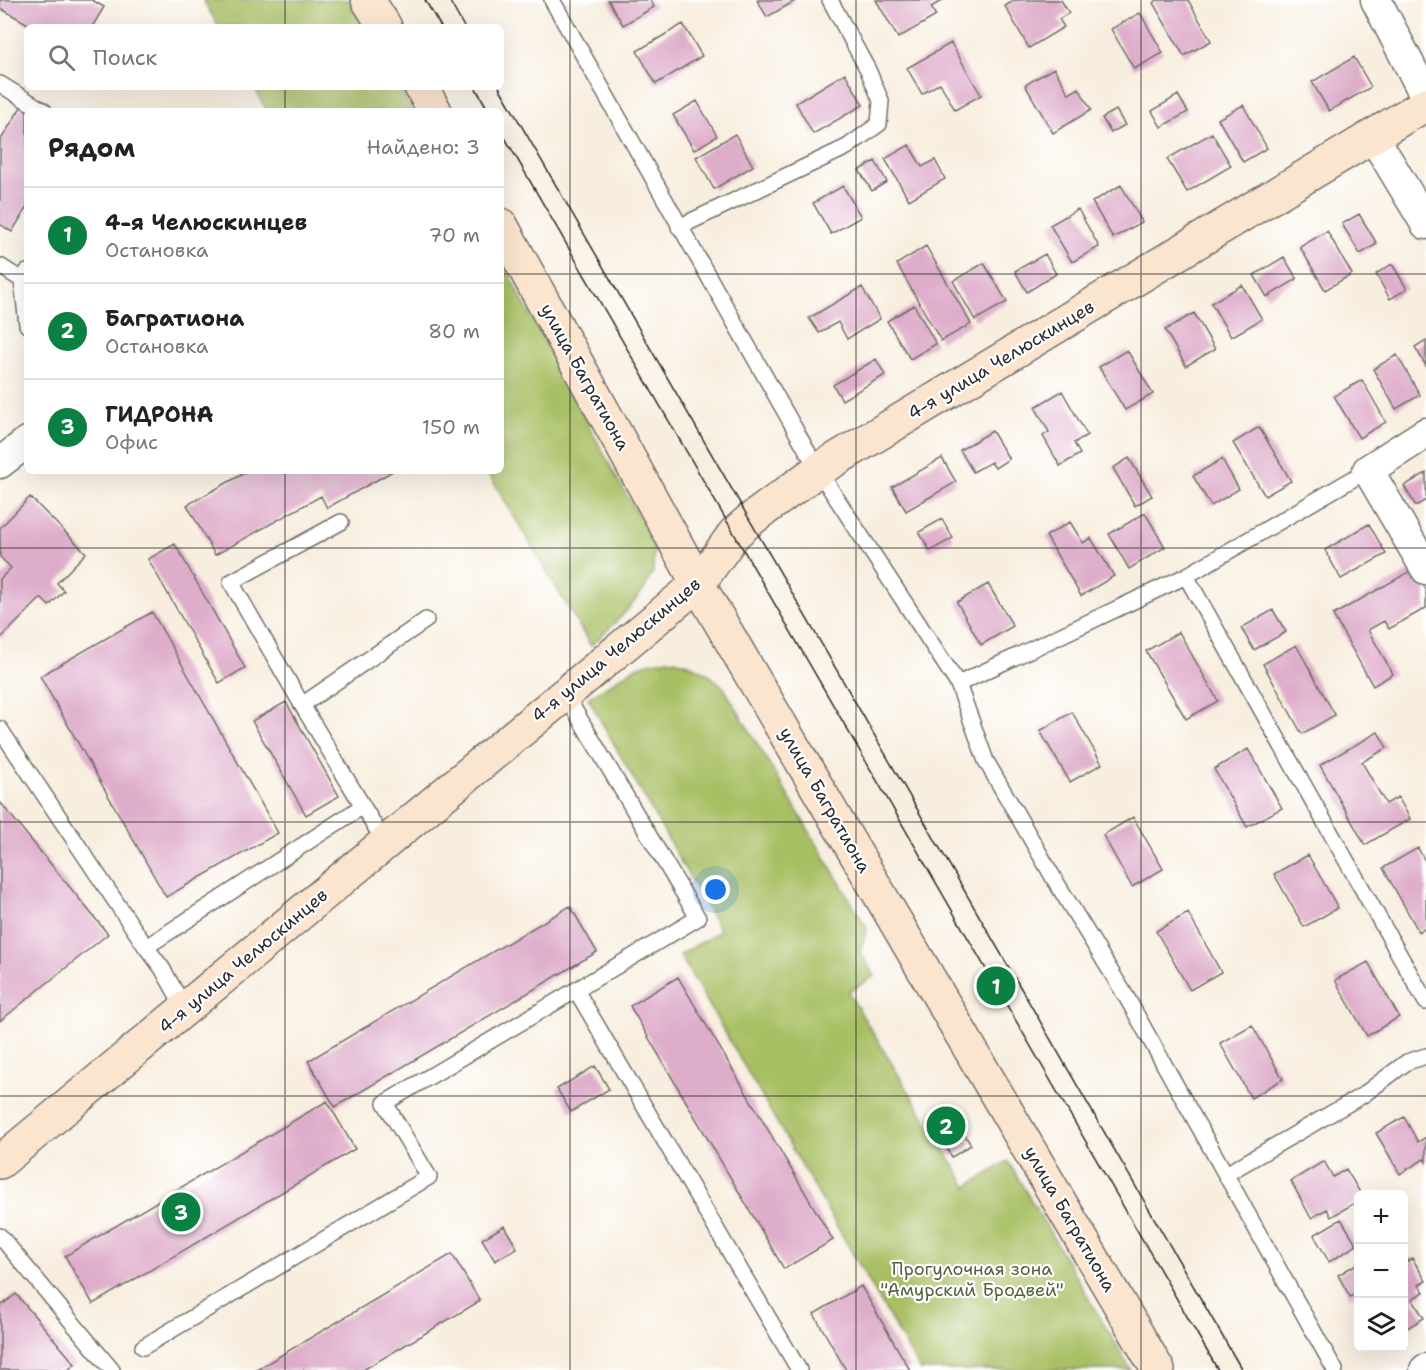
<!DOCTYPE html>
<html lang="ru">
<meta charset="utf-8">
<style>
:root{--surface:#fff;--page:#f2f2f2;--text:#222;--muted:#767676;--line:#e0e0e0;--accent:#0b8043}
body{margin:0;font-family:"Shantell Sans",sans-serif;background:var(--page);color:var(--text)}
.controls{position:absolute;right:18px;bottom:18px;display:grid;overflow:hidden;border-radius:9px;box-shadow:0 6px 24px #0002}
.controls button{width:54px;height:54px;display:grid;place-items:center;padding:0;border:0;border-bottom:2px solid var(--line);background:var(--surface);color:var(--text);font:30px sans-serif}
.you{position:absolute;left:716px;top:890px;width:21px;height:21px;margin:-15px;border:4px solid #fff;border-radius:50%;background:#1a73e8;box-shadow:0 0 0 9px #1a73e833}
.badge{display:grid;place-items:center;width:39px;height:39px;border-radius:50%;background:var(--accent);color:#fff;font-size:20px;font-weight:700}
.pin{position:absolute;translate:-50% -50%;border:3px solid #fff;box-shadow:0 2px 6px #0006}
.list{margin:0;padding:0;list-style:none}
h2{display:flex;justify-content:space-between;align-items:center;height:78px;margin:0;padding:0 24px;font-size:26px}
h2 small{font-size:20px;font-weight:400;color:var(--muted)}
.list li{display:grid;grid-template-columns:39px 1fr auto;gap:18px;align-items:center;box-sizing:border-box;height:96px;padding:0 24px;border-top:2px solid var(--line)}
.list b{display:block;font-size:22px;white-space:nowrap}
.list p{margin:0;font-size:20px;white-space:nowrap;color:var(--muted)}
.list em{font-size:20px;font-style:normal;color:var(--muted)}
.icon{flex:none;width:33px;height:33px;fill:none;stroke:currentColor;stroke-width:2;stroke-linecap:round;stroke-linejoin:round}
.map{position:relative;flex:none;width:1426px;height:1370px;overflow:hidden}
.search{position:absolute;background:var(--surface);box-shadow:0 6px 24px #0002;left:24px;top:24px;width:480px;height:66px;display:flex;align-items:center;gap:15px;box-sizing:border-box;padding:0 21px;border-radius:9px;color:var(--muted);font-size:22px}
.panel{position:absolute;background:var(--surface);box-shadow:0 6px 24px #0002;left:24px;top:108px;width:480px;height:366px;border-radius:9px}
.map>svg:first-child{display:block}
.green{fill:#a8bf64;stroke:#6a7548;stroke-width:1.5}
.building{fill:#deadca}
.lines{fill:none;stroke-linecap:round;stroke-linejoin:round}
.lane-casing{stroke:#736f6a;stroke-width:18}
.street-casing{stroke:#736f6a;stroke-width:33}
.secondary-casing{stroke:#736f6a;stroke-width:36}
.lane{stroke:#fff;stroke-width:15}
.street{stroke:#fff;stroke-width:30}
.secondary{stroke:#fbe5cf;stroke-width:33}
.tram{stroke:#2b2b2b;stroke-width:1.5}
.grid{fill:none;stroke:#2b2b2b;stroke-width:1.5;stroke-opacity:0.55}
.labels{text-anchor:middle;stroke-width:4.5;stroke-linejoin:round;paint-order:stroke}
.street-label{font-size:18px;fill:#2b2b2b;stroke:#fff}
.park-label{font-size:18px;fill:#575f3f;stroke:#fff}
</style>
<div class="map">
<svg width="1426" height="1370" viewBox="0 0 1426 1370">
<rect width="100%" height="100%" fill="#fff"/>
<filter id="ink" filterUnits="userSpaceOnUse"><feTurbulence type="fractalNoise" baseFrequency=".0167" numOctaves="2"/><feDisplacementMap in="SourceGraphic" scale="12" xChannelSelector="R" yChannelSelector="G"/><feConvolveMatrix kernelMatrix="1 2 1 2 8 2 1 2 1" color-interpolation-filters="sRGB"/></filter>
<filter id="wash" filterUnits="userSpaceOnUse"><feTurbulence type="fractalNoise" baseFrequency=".008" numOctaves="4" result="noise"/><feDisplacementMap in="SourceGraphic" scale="24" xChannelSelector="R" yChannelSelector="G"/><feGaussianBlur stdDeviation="1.35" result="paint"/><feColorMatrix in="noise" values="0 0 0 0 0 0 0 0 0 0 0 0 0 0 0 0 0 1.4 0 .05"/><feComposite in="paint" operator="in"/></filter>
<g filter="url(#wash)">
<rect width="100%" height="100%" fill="#f8eedf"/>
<path class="green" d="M203,0H349L364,27H219Z
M254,87H399L412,111H267Z
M501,260L619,482L649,534L654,548L653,572L644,590L623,615L591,646L487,471H501Z
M668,659C691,662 709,672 724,688L867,928L860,952L875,976L848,992L967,1187L1008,1161L1131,1370H920L680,955L720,931L588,698L636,667L652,662Z"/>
<g id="blocks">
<path class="building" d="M0,0H92L104,7L92,27H33L0,8Z
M608,0H650L654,7L623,25Z
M757,0H797L767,17Z
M876,0H943L931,7L936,16L898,38Z
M1015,0H1061L1069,13L1059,19L1064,27L1029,48L1005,6Z
M1157,0H1188L1211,41L1184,56L1153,3Z
M1140,13L1163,53L1134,69L1111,29Z
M683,24L702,56L656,84L637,51Z
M951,43L981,95L955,110L940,83L922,94L907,68Z
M1354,57L1371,87L1329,111L1312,82Z
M1054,68L1069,94L1079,88L1091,110L1053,133L1025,85Z
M845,73L863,105L813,134L796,103Z
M1178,95L1188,112L1161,127L1152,111Z
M697,101L717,136L694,150L673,115Z
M1243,105L1267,148L1243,162L1218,119Z
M21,107L27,111V207L12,232L0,224V141Z
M1116,110L1125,125L1111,133L1102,118Z
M1212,133L1231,166L1187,192L1167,159Z
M735,134L753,166L714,189L696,157Z
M909,145L922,167L935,160L945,179L909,200L885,159Z
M875,161L887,182L872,191L859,170Z
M1121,185L1142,222L1113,238L1092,202Z
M843,186L861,217L831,234L813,203Z
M1078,209L1099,247L1072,262L1050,225Z
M1359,214L1377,244L1360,254L1342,224Z
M1327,231L1352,274L1325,290L1300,247Z
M926,246L971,324L941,341L897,264Z
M1045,254L1056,274L1027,292L1015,271Z
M1284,257L1297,279L1267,297L1254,275Z
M984,263L1007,302L975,320L953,281Z
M1392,264L1407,289L1390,299L1376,274Z
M1242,285L1262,319L1231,337L1211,303Z
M862,287L880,319L847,339L838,322L819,333L809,318Z
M914,305L936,344L910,359L887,321Z
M1194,313L1215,349L1186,366L1165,330Z
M1426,340V366L1415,347Z
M1127,350L1153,394L1125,410L1099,367Z
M1397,355L1420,395L1396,409L1373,369Z
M876,359L885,375L842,400L833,385Z
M1362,380L1386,422L1359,438L1334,396Z
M1062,391L1087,435L1074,443L1080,454L1060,466L1043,436L1049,432L1035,407Z
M1259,427L1291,481L1265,496L1233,443Z
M992,431L1009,459L995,468L991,462L973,472L960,450Z
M942,458L956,482L906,511L892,487Z
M1129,458L1152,496L1135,506L1113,468Z
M1222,459L1239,489L1211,506L1193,476Z
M248,471H393L327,508L321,496L215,555L187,505Z
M1426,473V500L1416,506L1404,486Z
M30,497L86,553L57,583L64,591L49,606L41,598L0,639V579L11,568L0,557V528Z
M1145,513L1165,547L1129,569L1109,534Z
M942,519L953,538L930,551L919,532Z
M1070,522L1083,543L1091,538L1114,576L1081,596L1046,536Z
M1369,524L1386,554L1341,579L1325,550Z
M175,544L245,668L219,683L148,559Z
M1414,569L1426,590V608L1389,629L1384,621L1368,630L1393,674L1373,686L1333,615Z
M988,584L1013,626L981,645L957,602Z
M1273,610L1286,632L1254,650L1241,628Z
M152,612L278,833L166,897L40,676Z
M1179,632L1218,701L1186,719L1146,651Z
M1296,645L1335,715L1302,734L1263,664Z
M286,702L339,796L306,815L252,721Z
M1072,712L1102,764L1070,782L1040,731Z
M1378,732L1387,748L1362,762L1386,804L1398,797L1410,819L1365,845L1320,765Z
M1248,749L1282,808L1247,827L1214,769Z
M0,802L108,934L0,1021Z
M1133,817L1163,869L1132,887L1103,835Z
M1418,848L1426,863V928L1419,932L1383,868Z
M1308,855L1338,908L1304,927L1274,874Z
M570,906L597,952L335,1107L308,1061Z
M1188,913L1221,972L1190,990L1156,931Z
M1368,962L1399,1017L1367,1036L1335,980Z
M678,977L833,1240L784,1269L630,1006Z
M1252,1025L1283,1079L1251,1098L1220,1043Z
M595,1066L609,1089L571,1112L557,1089Z
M327,1101L355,1149L93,1304L65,1256Z
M948,1108L971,1145L952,1157L929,1119Z
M1404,1117L1418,1142L1426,1137V1162L1424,1159L1400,1174L1376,1133Z
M1324,1161L1333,1177L1346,1169L1361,1194H1358V1201L1331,1217L1327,1209L1311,1218L1291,1181Z
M1341,1219L1357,1245L1329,1262L1314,1235Z
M504,1226L517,1248L495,1261L482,1239Z
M452,1254L480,1301L363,1370H256Z
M1412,1258L1426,1281L1419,1285L1424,1292L1412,1299L1424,1318L1404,1330V1263Z
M1358,1263V1293L1350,1297L1338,1275Z
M861,1286L910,1370H846L814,1314Z
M16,1294L75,1364L68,1370H0V1303L2,1305Z"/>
</g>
</g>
<g filter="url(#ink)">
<use href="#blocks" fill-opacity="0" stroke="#736f6a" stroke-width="1.5"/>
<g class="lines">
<defs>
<path id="lane" d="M552,0L818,470L958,684L986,761L1053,877L1127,998L1335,1370
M0,84L44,111
M679,227L847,147L879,124L881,101L868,70L830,0
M0,266L22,280
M27,272L22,280L27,325
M341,522L231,582L302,705L385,843
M1186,576L1426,1002
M958,684L1186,576L1368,470
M565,694L698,918L576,990L799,1370
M302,705L426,620
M0,729L146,947L162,968L185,1009
M146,947L363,806
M1226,1174L1363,1095L1407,1062L1426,1056
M0,1236L112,1370
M143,1347L429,1177L385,1103L576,990"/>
<path id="street" d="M1376,0L1426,97
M1373,136L1426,224
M1426,433L1368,470L1426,569
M0,463L27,442
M1425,1370L1426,1369"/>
<path id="secondary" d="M368,0L385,27
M421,87L435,111
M501,225L698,584L1158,1370
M0,1162L698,584L734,534L750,520L818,470L1426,104"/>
</defs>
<use href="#lane" class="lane-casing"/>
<use href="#street" class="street-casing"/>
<use href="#secondary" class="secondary-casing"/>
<use href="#lane" class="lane"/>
<use href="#street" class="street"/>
<use href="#secondary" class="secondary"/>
<path class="tram" d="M425,0L441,27
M449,0L464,27
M475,87L489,111
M499,87L1242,1370
M501,131L1218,1370"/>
</g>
</g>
<path class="grid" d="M285,0V27M570,0V1370M856,0V1370M1141,0V1370M285,87V111M0,274H27M501,274H1426M285,471V1370M0,548H1426M0,822H1426M0,1096H1426"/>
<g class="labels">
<g class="street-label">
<text transform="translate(1001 360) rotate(-31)" y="6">4-я улица Челюскинцев</text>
<text transform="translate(585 377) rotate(61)" y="6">улица Багратиона</text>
<text transform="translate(616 650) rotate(-40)" y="6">4-я улица Челюскинцев</text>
<text transform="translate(825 800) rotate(60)" y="6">улица Багратиона</text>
<text transform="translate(243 961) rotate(-40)" y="6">4-я улица Челюскинцев</text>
<text transform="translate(1070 1219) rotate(60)" y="6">улица Багратиона</text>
</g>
<g class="park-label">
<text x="972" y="1275">Прогулочная зона<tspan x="972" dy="21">"Амурский Бродвей"</tspan></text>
</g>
</g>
</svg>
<div class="controls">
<button>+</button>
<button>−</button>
<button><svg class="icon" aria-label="layers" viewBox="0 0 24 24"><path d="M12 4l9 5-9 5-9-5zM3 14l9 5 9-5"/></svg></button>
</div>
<div class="you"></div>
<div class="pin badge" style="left:996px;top:986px">1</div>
<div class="pin badge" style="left:946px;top:1126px">2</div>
<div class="pin badge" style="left:181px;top:1212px">3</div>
<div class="search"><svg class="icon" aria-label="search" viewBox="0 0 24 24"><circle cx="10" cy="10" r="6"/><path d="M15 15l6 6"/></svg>Поиск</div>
<section class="panel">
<h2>Рядом<small>Найдено: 3</small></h2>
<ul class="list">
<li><span class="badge">1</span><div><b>4-я Челюскинцев</b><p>Остановка</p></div><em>70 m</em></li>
<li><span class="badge">2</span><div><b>Багратиона</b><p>Остановка</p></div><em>80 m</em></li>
<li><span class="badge">3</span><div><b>ГИДРОНА</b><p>Офис</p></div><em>150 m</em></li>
</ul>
</section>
</div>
